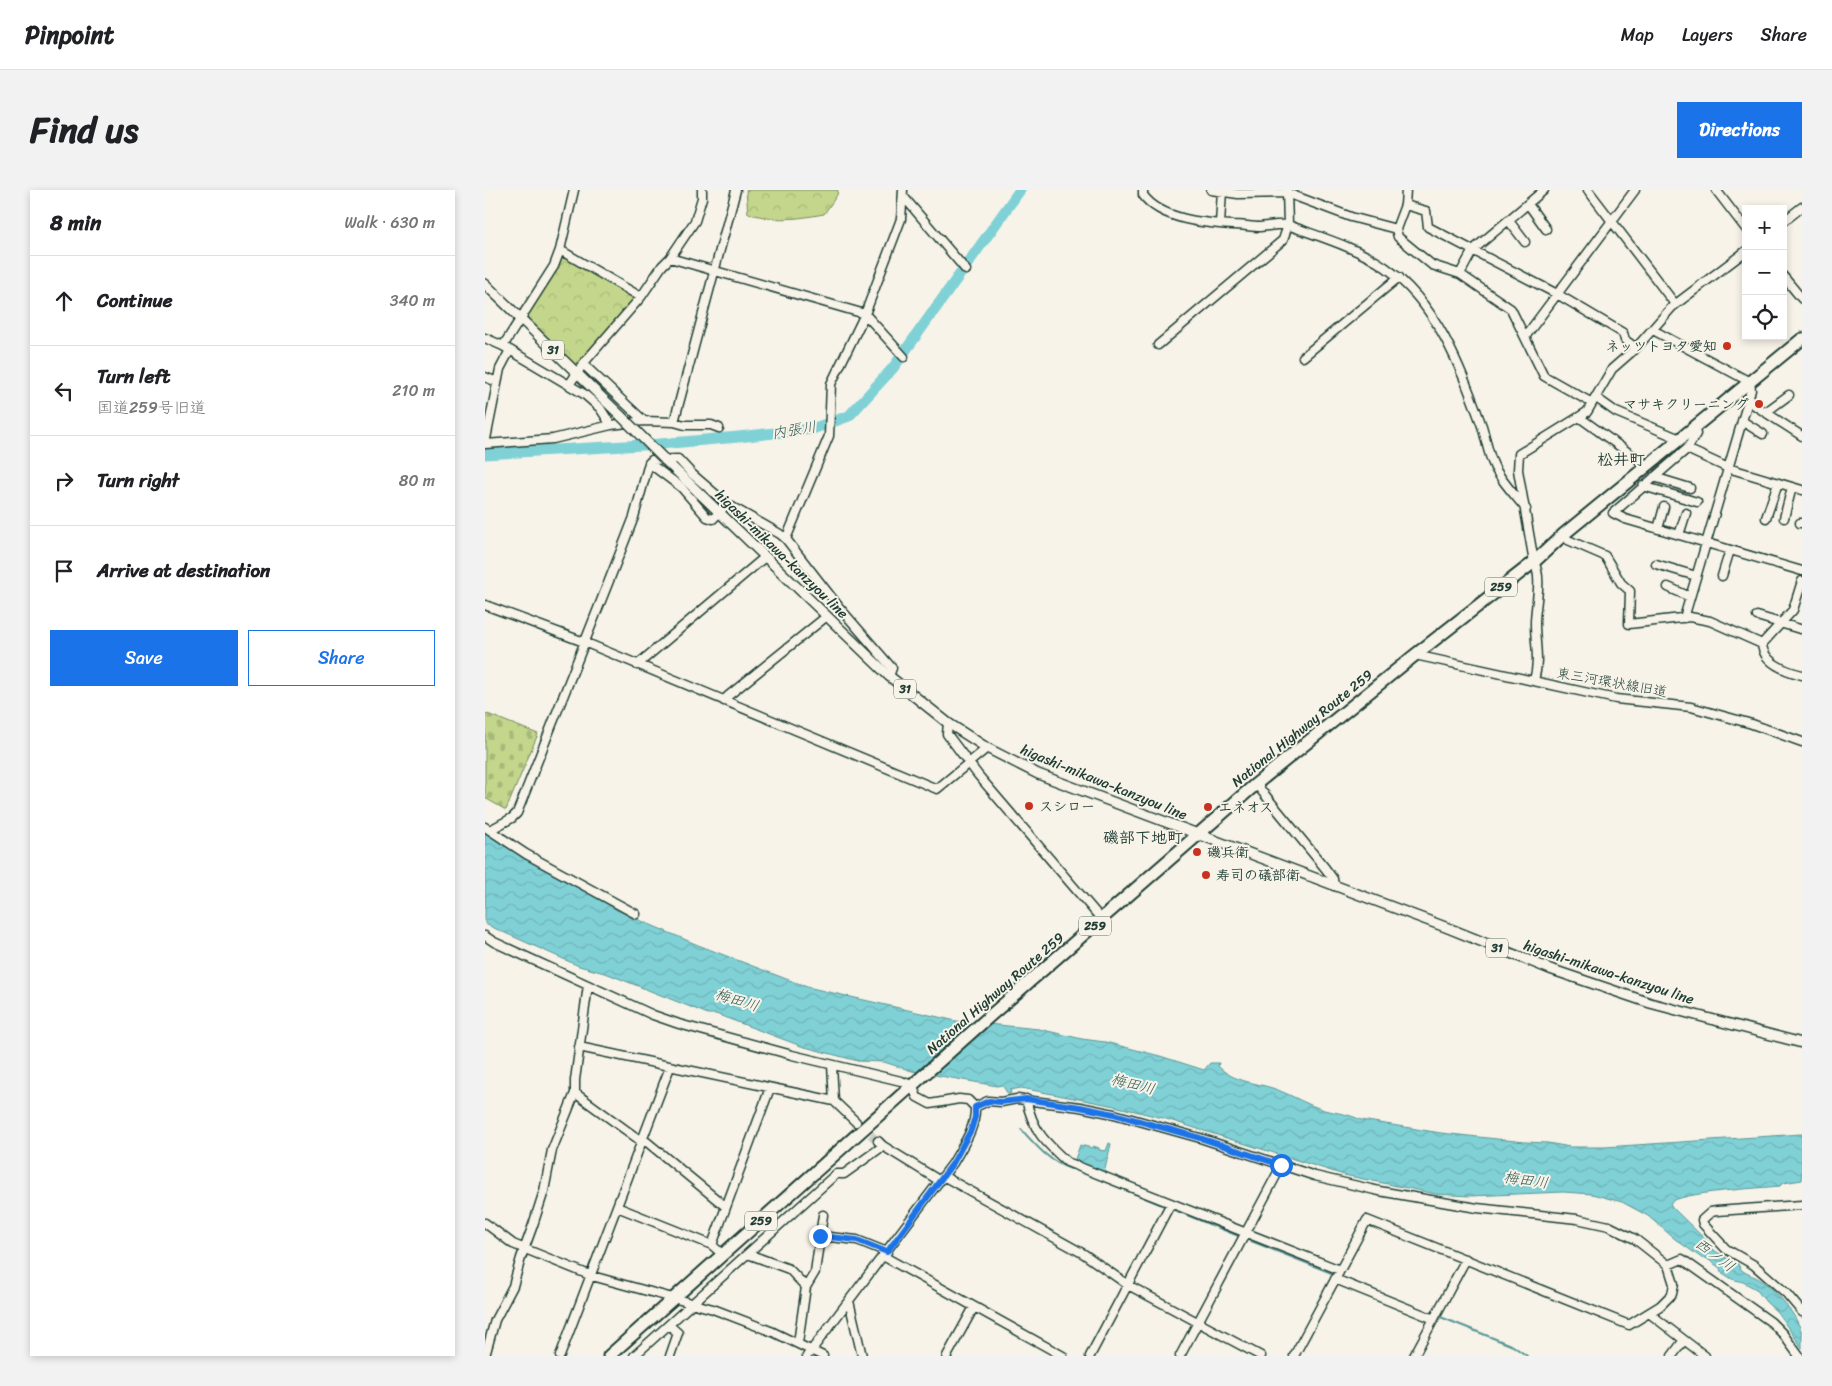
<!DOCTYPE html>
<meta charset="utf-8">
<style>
:root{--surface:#fff;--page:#f2f2f2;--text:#202124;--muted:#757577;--line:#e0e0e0;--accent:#1a73e8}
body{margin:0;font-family:Sriracha,"Klee One",sans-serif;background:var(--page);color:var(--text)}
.controls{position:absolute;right:15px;top:15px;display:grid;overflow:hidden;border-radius:0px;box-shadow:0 2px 8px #0003}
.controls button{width:45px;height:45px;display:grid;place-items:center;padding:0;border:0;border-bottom:1px solid var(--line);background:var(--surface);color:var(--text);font:25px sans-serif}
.stop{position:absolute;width:15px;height:15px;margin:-11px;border:4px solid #1a73e8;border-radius:50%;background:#fff}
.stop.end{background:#1a73e8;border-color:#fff;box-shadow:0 1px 5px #0008}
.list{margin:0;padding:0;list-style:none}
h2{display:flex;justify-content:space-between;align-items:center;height:65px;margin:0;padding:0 20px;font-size:21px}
h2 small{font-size:16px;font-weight:400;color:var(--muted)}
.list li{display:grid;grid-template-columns:32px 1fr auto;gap:15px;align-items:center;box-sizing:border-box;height:90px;padding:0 20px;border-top:1px solid var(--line)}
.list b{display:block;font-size:19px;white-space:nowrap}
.list p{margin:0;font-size:16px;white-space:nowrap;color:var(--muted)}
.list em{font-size:16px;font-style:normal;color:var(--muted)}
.actions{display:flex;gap:10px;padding:15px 20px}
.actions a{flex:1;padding:11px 0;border:1px solid var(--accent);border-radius:0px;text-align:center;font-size:18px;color:var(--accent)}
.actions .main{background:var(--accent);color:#fff}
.icon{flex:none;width:28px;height:28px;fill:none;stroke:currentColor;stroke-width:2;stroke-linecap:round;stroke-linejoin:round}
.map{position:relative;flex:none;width:1317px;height:1166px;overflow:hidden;border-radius:0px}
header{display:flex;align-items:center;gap:30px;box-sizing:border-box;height:70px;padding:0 25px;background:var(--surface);border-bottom:1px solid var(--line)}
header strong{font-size:24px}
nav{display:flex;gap:28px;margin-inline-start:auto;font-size:18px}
.intro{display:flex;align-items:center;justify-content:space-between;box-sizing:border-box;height:120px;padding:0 30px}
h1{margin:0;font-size:35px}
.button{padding:12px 22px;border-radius:0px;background:var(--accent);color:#fff;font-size:18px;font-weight:700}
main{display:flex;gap:30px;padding:0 30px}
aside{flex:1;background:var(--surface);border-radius:0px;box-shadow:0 2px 8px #0003}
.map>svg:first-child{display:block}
.forest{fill:url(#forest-crowns);stroke:#718a60}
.cemetery{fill:url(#cemetery-stones);stroke:#718a60}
.water{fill:url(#water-waves);stroke:#599695}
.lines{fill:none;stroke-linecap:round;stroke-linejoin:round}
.stream{stroke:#599695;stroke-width:2}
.river{stroke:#80d1d6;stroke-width:11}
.minor-tunnel{stroke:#cccfc4;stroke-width:8;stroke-dasharray:8 4;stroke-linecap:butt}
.minor-casing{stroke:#1f3d34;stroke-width:11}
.major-casing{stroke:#1f3d34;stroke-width:12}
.highway-casing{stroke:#1f3d34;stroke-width:15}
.minor{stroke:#f7f3e8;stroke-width:8}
.major{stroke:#f7f3e8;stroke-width:9}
.highway{stroke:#f7f3e8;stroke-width:11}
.major-bridge-casing{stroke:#1f3d34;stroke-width:12;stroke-linecap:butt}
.major-bridge{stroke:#f7f3e8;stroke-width:9}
.route{stroke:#1a73e8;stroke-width:6}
.poi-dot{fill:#c8321e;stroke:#f7f3e8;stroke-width:2}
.labels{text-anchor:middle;stroke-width:4;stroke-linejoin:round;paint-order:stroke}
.shield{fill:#f7f3e8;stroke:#60746a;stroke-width:1}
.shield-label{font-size:12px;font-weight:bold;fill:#1f3d34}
.poi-label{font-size:14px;font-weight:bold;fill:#1f3d34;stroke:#f7f3e8;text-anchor:start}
.street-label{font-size:14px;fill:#1f3d34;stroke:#f7f3e8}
.water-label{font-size:15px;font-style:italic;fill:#325b54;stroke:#f7f3e8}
.quarter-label{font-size:16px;font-weight:bold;fill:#1f3d34;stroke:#f7f3e8}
</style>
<header>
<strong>Pinpoint</strong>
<nav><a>Map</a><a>Layers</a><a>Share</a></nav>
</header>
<div class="intro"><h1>Find us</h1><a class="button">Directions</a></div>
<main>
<aside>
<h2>8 min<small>Walk · 630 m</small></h2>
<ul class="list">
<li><svg class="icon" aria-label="ahead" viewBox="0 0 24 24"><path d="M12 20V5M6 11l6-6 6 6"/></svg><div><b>Continue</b></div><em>340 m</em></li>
<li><svg class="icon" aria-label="left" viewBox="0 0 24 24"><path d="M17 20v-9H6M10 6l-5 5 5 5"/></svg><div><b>Turn left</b><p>国道259号旧道</p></div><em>210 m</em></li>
<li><svg class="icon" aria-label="right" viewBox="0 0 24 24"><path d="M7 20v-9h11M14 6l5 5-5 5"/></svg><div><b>Turn right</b></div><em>80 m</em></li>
<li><svg class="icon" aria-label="arrive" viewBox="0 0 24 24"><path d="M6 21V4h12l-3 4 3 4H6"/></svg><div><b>Arrive at destination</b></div></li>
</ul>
<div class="actions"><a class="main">Save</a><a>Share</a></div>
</aside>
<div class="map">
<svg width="1317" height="1166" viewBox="0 0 1317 1166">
<defs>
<pattern id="forest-crowns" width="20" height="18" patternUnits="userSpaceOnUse" patternTransform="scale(1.25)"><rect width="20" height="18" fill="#c3d68b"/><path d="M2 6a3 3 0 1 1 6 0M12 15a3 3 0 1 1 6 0" fill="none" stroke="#a7b979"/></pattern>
<pattern id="cemetery-stones" width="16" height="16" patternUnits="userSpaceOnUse" patternTransform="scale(1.25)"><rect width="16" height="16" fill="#c3d68b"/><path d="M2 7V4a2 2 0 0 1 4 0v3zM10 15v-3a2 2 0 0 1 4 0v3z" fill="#a7b979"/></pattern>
<pattern id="water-waves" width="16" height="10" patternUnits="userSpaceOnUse" patternTransform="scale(1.25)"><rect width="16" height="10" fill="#80d1d6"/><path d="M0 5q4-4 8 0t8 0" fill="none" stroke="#6eb4b8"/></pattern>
</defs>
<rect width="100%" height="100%" fill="#f7f3e8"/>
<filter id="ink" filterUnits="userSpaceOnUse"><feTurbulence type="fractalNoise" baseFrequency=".02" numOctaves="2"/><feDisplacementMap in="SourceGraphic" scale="10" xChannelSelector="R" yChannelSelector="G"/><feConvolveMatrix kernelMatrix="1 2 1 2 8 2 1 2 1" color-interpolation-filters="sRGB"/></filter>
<g filter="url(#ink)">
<path class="forest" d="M261,0H353L352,5L339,24C311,29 291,32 263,23Z
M77,65L151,107L97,174H90L41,126L72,79Z"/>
<path class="cemetery" d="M0,523L53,544L21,620L0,608Z"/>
<path class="water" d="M0,642L140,724L213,755L322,797L471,831L554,839L597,849L620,852L675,866L719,880L725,873H734L733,876C749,893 772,892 793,900C808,906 823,915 839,920C852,923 864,924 876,930L956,943L1040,952L1063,953L1085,957H1120L1317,944V990L1298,993L1295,996C1276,998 1195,1002 1185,1013L1187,1017L1228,1057L1227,1059L1243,1069L1253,1074C1257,1085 1268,1084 1277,1091C1293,1102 1311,1124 1317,1143C1317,1147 1317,1154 1317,1158L1292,1122L1281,1112L1271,1099L1258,1092L1247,1089L1236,1082L1235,1078L1221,1068L1218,1069L1190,1049L1163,1026L1137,1012L1107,1004L1078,1002L985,1006L951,1004L859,985L678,928L625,915L536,898L525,900L526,903L523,904L517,895L512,896L427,881L399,872L373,871L316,856L231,824H223L123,784L94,776L0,734Z
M624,953L626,954L619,983L594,973L590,969L595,955L607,958L608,956L611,957L610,959L611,957L614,958V960L621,961Z"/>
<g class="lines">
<path class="stream" d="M536,939C551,956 565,972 586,979
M587,978L682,1017
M687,1019L756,1047
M761,1049L849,1084
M854,1086L930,1117
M937,1120L949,1125
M953,1126L1028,1156L1042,1166"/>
<path class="river" d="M0,264L175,254L253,247L327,239L364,226L408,178L535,0"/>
<path class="minor-tunnel" d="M376,937L393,951"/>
<defs>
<path id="minor" d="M89,0L75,60L69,76L18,156L99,204L115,218L126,235
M658,0V5C676,30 720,33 748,35C757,35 767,37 775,37C785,36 793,34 803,35C835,47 871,57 900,77C953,114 976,179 997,236C1001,249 1003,264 1009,276C1015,290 1031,306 1041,319
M726,0L753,4L802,3L866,27L911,39
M921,0L920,15L911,39L913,47L947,75L975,84L1026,119L1059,186L1107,213
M1103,0L1190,114
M1231,0L1261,39
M418,6L481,80
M1043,14L1061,39
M920,15L941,21L943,37L1072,104L1138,143L1140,150L1151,158
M1024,31L1040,52
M1298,32L1317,17
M735,34L737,0
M75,60L156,107
M185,68L380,124L419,167
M975,84L988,60L1059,0
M1298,86L1317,109
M1168,140L1265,192L1266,200L1263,211L1199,428
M1040,147L1150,0
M0,148L18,156
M673,155L798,50L803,35L802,0
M818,167L914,87
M98,174L156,107L177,76L185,68L210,31L217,8V0
M0,187L12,192
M84,195L98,174L159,231L189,232L200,235H226L234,238
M1110,207L1131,222L1195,249
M1263,211L1317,246
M1281,222L1304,205
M1094,227L1162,276
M1257,231L1278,244
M189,232L251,0
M1209,237L1211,244L1202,259L1243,278L1317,300
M0,254L68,249L126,235L159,231
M0,254L15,179L25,160
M1202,259L1128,323L1140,329L1317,381
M164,273L167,270L193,269L207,284L242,314
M1169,287L1205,298
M1158,296L1212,312
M1281,328L1293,293
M1299,328L1307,297
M1315,333H1317
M1173,339L1179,317
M1079,344L1083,350L1120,366L1136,393L1145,401L1144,434L1205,427L1225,431L1277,454C1278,473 1301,481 1317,485
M1194,345L1201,323
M301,349L344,246L346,194L380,124L410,45L416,29L418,0
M1171,374L1211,386
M1237,386L1245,360
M1183,397L1205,407
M0,415L99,452L452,599L502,558
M1272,426L1315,439
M1277,454L1308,420L1317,391
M930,465L1131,509L1206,517L1267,534L1317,552
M152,475L280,367
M1049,491C1055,468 1050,456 1050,433C1050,414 1058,389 1049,372L1033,280L1034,264L1102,222L1127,179L1151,158L1187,117L1261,61
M239,511L243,506L342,426
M463,533L462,544L493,585L617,730
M771,594L840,678L848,689L849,696
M0,637L41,664L151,724
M5,640L27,628L32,623L135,363L149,327L164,273L196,297L222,327L228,329L242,314L295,344L301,349L354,417L407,478L404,486
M0,746L9,752L168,825L194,834L307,865L416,891L427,895L432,907L445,914L474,909L483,910L490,917C491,938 478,955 468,973L322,1166
M94,857L349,911L371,932
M347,875L349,911
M90,903L156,951L162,952L241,1017
M541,909C548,941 559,951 582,972L855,1080
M490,917L503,911L516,912L532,909L595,917L629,924L715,948L830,986L894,1001L992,1018L1092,1029L1124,1036L1150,1049L1183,1075L1189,1094L1187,1104L1175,1116L1144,1135L882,1030L809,1166
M393,951L398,956L455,991
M458,986L599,1064L643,1095L776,1166
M1317,1015L1232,1021L1226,1022L1217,1030L1218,1034L1241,1059L1269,1075L1301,1103L1317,1122
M132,1017L227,1055L238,1065
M0,1033L28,1054L107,1086L228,1119L288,1142L338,1166
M335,1046L372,1050L402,1062
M227,1055L285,898
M263,1064L304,1079L321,1097L313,1153
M398,1066L578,1166
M1183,1075L1197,1069L1286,1132L1298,1144L1314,1166
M850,1089L949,1129
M321,1097L330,1082L338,1025
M364,1111L377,1166
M1164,1123L1220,1166
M184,1135L193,1143L185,1166
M0,1166L10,1130L28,1096L36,1068L48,1035L59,1001L67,960L90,903V890L103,795
M75,1166L185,877
M149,1166L351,984H359L398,956
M462,1166L489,1117
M605,1166L686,1013
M695,1166L792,984
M929,1166L981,1069
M1187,1166L1199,1150"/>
<path id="major" d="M0,94L136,226
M180,270L404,486L463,533L502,558L553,584L963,738L1065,779L1165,813L1317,853"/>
<path id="highway" d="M124,1166L506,825L771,594L930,465L1049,372L1079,344L1317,149"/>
</defs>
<use href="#minor" class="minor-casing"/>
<use href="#major" class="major-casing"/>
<use href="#highway" class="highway-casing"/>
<use href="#minor" class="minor"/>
<use href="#major" class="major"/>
<use href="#highway" class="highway"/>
<defs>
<path id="major-bridge" d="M136,226L180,270"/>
</defs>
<use href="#major-bridge" class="major-bridge-casing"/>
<use href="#major-bridge" class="major-bridge"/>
</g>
</g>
<g class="lines" filter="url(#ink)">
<path class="route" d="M335,1046L372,1050L402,1062L468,973L486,940L490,927V917L504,911L516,912L541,909L595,917L629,924L715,948L796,975"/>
</g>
<g class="poi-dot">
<circle cx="1242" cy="156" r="5"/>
<circle cx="1274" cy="214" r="5"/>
<circle cx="544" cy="616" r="5"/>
<circle cx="723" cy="617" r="5"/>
<circle cx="712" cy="662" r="5"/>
<circle cx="721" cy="685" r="5"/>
</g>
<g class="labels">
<g class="shield">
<rect x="57" y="150.5" width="22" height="19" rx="4"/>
<rect x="1000" y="387.5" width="32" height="19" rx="4"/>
<rect x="409" y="489.5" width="22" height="19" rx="4"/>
<rect x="594" y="726.5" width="32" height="19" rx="4"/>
<rect x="1001" y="748.5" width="22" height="19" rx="4"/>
<rect x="260" y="1021.5" width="32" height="19" rx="4"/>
</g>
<g class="shield-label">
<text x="68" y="164">31</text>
<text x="1016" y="401">259</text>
<text x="420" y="503">31</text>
<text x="610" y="740">259</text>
<text x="1012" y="762">31</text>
<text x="276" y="1035">259</text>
</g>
<g class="poi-label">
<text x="1232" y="161" text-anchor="end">ネッツトヨタ愛知</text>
<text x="1264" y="219" text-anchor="end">マサキクリーニング</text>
<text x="554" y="621">スシロー</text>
<text x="733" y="622">エネオス</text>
<text x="722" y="667">磯兵衛</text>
<text x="731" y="690">寿司の礒部衛</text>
</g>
<g class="street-label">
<text transform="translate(297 364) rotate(44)" y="5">higashi-mikawa-kanzyou line</text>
<text transform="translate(1127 492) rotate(10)" y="5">東三河環状線旧道</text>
<text transform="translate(817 538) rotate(-39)" y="5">National Highway Route 259</text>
<text transform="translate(619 592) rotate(22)" y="5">higashi-mikawa-kanzyou line</text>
<text transform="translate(1124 782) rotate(18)" y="5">higashi-mikawa-kanzyou line</text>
<text transform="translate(510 803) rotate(-41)" y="5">National Highway Route 259</text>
</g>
<g class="water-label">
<text transform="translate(309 240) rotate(-9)" y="5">内張川</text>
<text transform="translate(252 810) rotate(17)" y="5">梅田川</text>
<text transform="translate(648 894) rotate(14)" y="5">梅田川</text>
<text transform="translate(1041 990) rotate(8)" y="5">梅田川</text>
<text transform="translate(1230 1065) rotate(37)" y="5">西ノ川</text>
</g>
<g class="quarter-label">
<text x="1136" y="275">松井町</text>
<text x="658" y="653">磯部下地町</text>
</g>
</g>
</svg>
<div class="controls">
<button>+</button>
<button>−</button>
<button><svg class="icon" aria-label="locate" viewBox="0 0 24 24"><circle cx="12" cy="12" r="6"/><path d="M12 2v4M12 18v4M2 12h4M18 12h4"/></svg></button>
</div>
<div class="stop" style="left:796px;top:975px"></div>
<div class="stop end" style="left:335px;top:1046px"></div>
</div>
</main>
